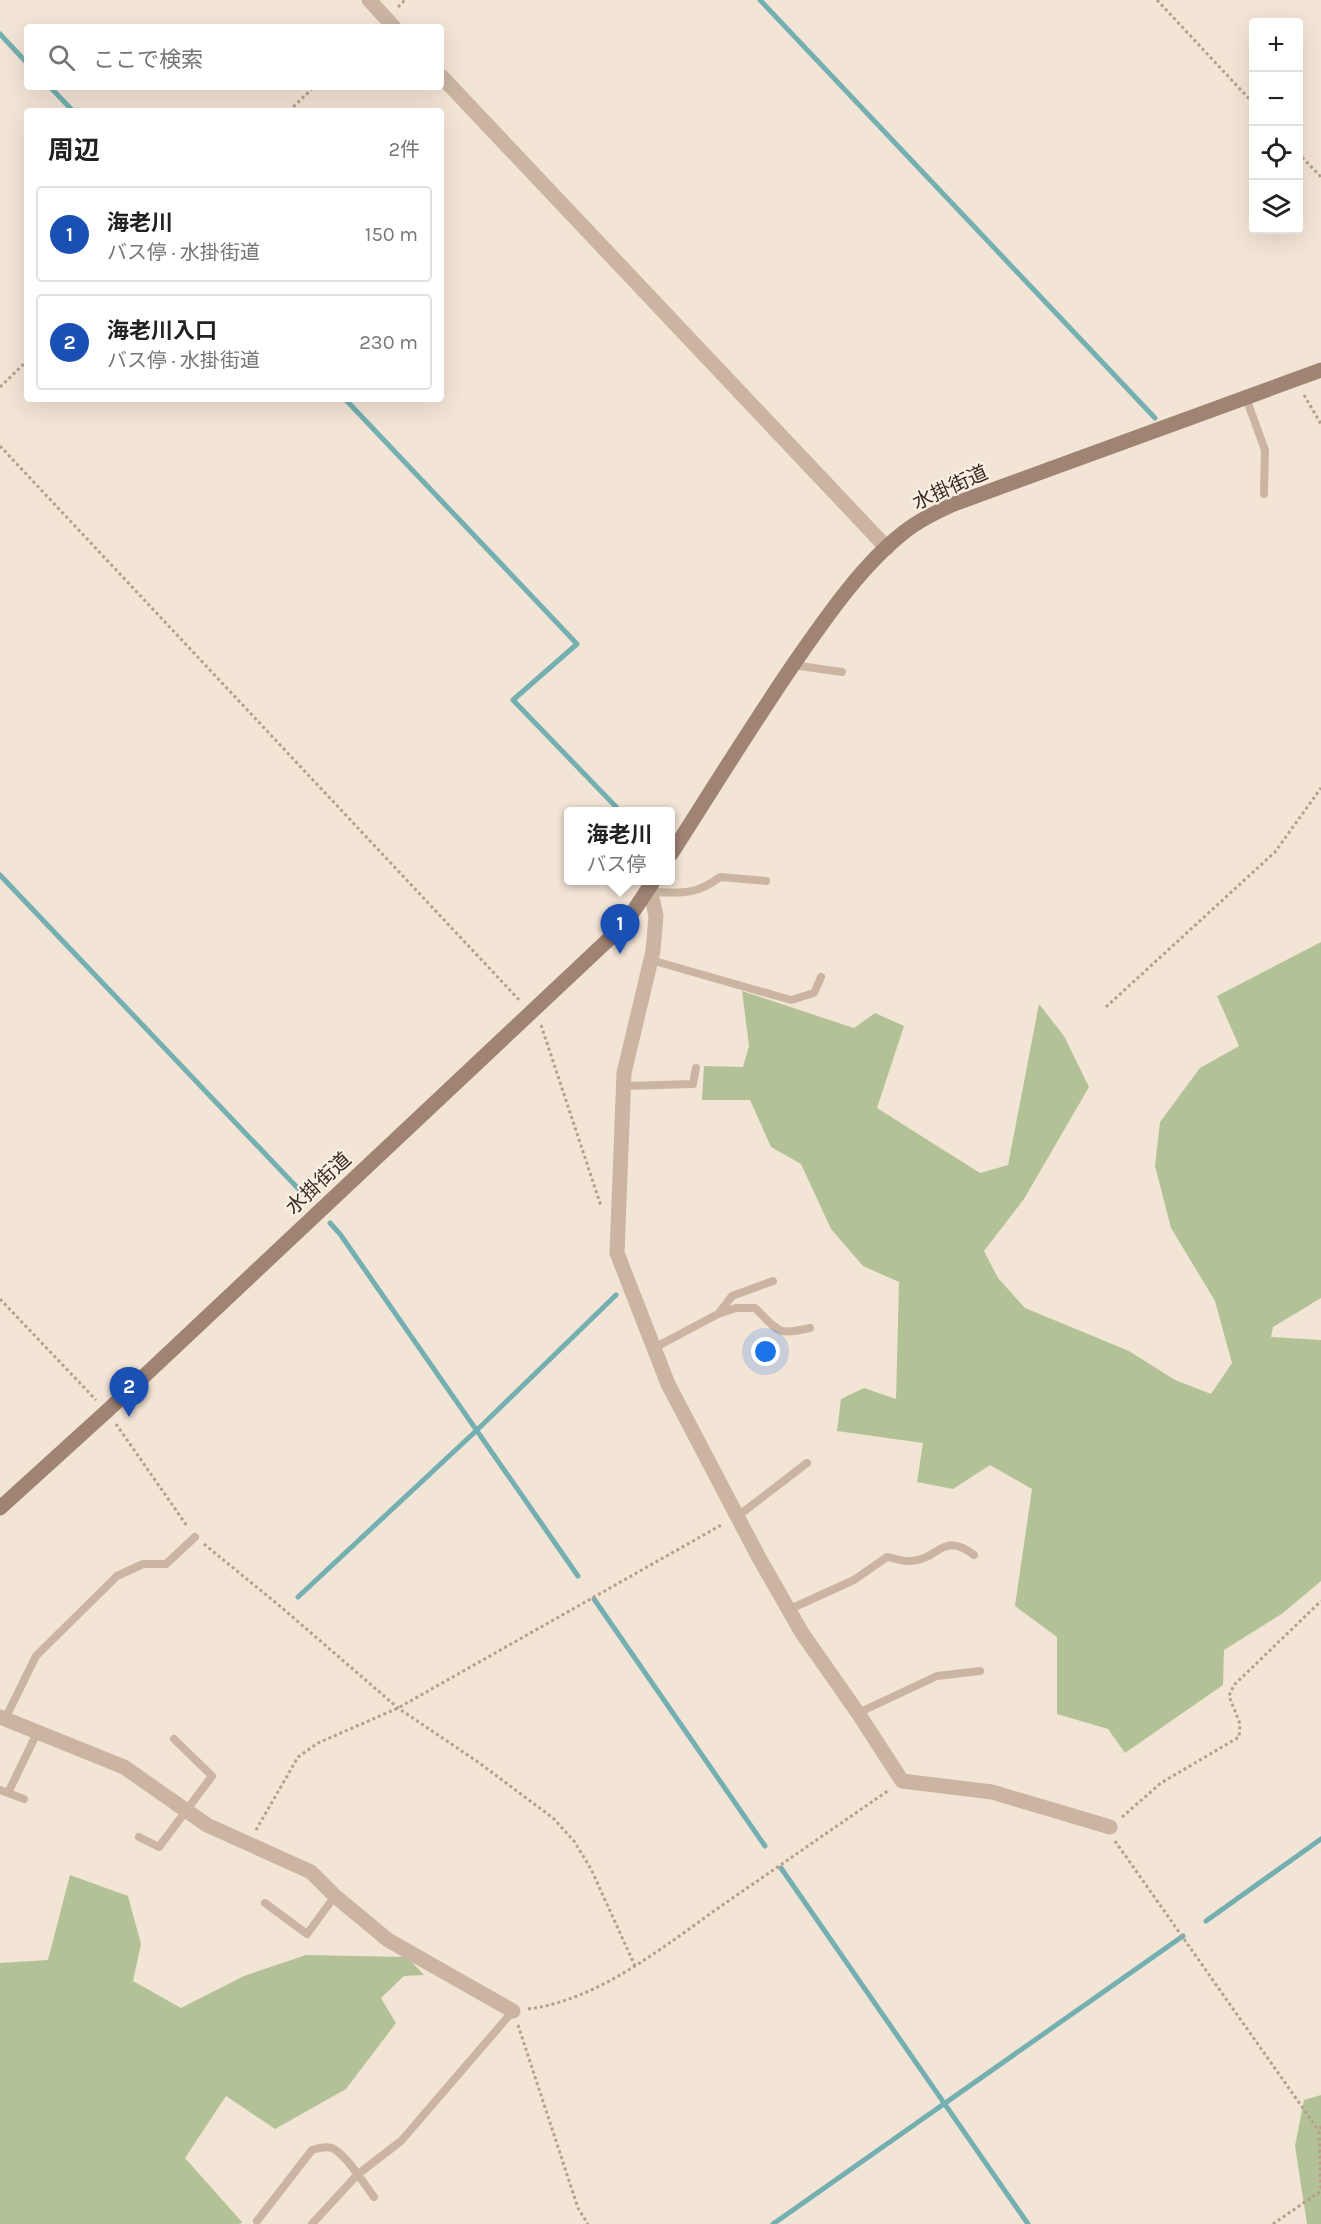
<!DOCTYPE html>
<html lang="ja">
<meta charset="utf-8">
<style>
:root{--surface:#fff;--page:#f6f6f6;--text:#222;--muted:#767676;--line:#e0e0e0;--accent:#b45309}
body{margin:0;font-family:Karla,"Noto Sans JP",sans-serif;background:var(--page);color:var(--text)}
.controls{position:absolute;right:18px;top:18px;display:grid;overflow:hidden;border-radius:6px;box-shadow:0 6px 24px #0002}
.controls button{width:54px;height:54px;display:grid;place-items:center;padding:0;border:0;border-bottom:2px solid var(--line);background:var(--surface);color:var(--text);font:30px sans-serif}
.you{position:absolute;left:766px;top:1352px;width:21px;height:21px;margin:-15px;border:4px solid #fff;border-radius:50%;background:#1a73e8;box-shadow:0 0 0 9px #1a73e833}
.badge{display:grid;place-items:center;width:39px;height:39px;border-radius:50%;background:var(--accent);color:#fff;font-size:20px;font-weight:700}
.pin{position:absolute;translate:-50% -50px;filter:drop-shadow(0 2px 3px #0008)}
.pin::after{content:'';position:absolute;top:32px;width:21px;height:18px;background:inherit;clip-path:polygon(0 0,100% 0,50% 100%)}
.popup{position:absolute;left:564px;top:807px;width:111px;height:78px;box-sizing:border-box;display:grid;place-content:center;border-radius:6px;background:var(--surface);filter:drop-shadow(0 2px 4px #0005);font-size:20px;white-space:nowrap;color:var(--muted)}
.popup b{font-size:22px;color:var(--text)}
.popup::after{content:'';position:absolute;left:50%;top:100%;margin-left:-12px;border:12px solid transparent;border-top-color:var(--surface)}
.list{margin:0;padding:0;list-style:none}
h2{display:flex;justify-content:space-between;align-items:center;height:78px;margin:0;padding:0 24px;font-size:26px}
h2 small{font-size:20px;font-weight:400;color:var(--muted)}
.list li{display:grid;grid-template-columns:39px 1fr auto;gap:18px;align-items:center;box-sizing:border-box;height:96px;margin:0 12px 12px;padding:0 12px;border:2px solid var(--line);border-radius:6px}
.list b{display:block;font-size:22px;white-space:nowrap}
.list p{margin:0;font-size:20px;white-space:nowrap;color:var(--muted)}
.list em{font-size:20px;font-style:normal;color:var(--muted)}
.icon{flex:none;width:33px;height:33px;fill:none;stroke:currentColor;stroke-width:2;stroke-linecap:round;stroke-linejoin:round}
.map{position:relative;flex:none;width:1321px;height:2224px;overflow:hidden}
.search{position:absolute;background:var(--surface);box-shadow:0 6px 24px #0002;left:24px;top:24px;width:420px;height:66px;display:flex;align-items:center;gap:15px;box-sizing:border-box;padding:0 21px;border-radius:6px;color:var(--muted);font-size:22px}
.panel{position:absolute;background:var(--surface);box-shadow:0 6px 24px #0002;left:24px;top:108px;width:420px;height:294px;border-radius:6px}
.map>svg:first-child{display:block}
.green{fill:#b3c296}
.lines{fill:none;stroke-linecap:round;stroke-linejoin:round}
.stream{stroke:#74afb1;stroke-width:5}
.path{stroke:#b79f8c;stroke-width:3;stroke-dasharray:3 3;stroke-linecap:butt}
.service{stroke:#cbb5a2;stroke-width:8}
.minor{stroke:#cbb5a2;stroke-width:15}
.secondary{stroke:#9f8373;stroke-width:15}
.labels{text-anchor:middle;stroke-width:4.5;stroke-linejoin:round;paint-order:stroke}
.street-label{font-size:20px;fill:#352a25;stroke:#faf0e3}
</style>
<div class="map">
<svg width="1321" height="2224" viewBox="0 0 1321 2224">
<rect width="100%" height="100%" fill="#f3e5d6"/>
<path class="green" d="M1321,942V1298L1273,1327L1271,1337L1321,1340V1581L1283,1613L1224,1650L1223,1685L1125,1753L1108,1729L1057,1714V1637L1015,1606L1032,1489L990,1465L953,1489L917,1482L923,1443L837,1431L841,1399L864,1388L896,1399L899,1282L863,1266L831,1229L801,1164L771,1147L750,1100H702L704,1066L743,1067L749,1046L742,991L854,1028L875,1013L904,1026L877,1108L980,1173L1008,1165L1039,1004L1064,1036L1089,1087L1024,1199L984,1251L998,1278L1025,1308L1129,1351L1175,1380L1211,1394L1232,1363L1215,1301L1171,1228L1155,1166L1160,1122L1200,1068L1239,1046L1217,996Z
M70,1875L128,1896L141,1944L133,1981L181,2008L244,1976L306,1955L407,1957L424,1975L404,1976L381,1998L396,2023L346,2089L275,2129L226,2096L185,2158L242,2222L240,2224H0V1963L48,1960Z
M1321,2095V2224H1307L1295,2146L1304,2100Z"/>
<g class="lines">
<path class="stream" d="M760,0L1155,418
M0,34L27,63
M50,87L73,111
M345,399L577,644L513,700L621,812
M0,875L309,1200
M330,1223L340,1234L578,1576
M298,1597L477,1430L616,1295
M594,1599L765,1846
M781,1868L1028,2224
M1206,1921L1321,1839
M773,2224L1183,1936"/>
<path class="path" d="M1157,0L1254,104
M398,7L405,0
M289,111L314,87
M1298,153L1321,177
M0,387L27,361
M1304,395L1321,424
M0,446L521,1002
M1106,1007L1275,852L1321,788
M541,1025L601,1206
M0,1299L96,1400
M116,1424L187,1526
M204,1544L281,1607L398,1708L478,1762L553,1818L574,1841L591,1869L635,1966
M1122,1817L1161,1783L1239,1737L1240,1724L1229,1696L1234,1685L1321,1601
M256,1830L298,1757L318,1743L398,1708L723,1524
M1115,1841L1319,2131
M528,2009C600,2000 665,1945 724,1904C779,1866 834,1828 889,1790
M518,2025L578,2208L588,2224
M1321,2126L1319,2131L1321,2191
M1273,2224L1321,2191"/>
<path class="service" d="M1246,398L1265,450L1264,494
M793,665L842,672
M651,892C680,893 695,896 720,877L766,881
M651,960L791,1000L814,993L821,977
M623,1086L693,1084L696,1068
M719,1313L732,1296L773,1281
M654,1348L718,1314L736,1308H755C779,1331 776,1336 810,1328
M738,1516L807,1463
M790,1609L854,1580L887,1557C894,1558 904,1562 911,1561C940,1559 942,1531 974,1555
M858,1713L937,1676L980,1671
M5,1719L36,1656L117,1576L143,1564H166L195,1537
M0,1790L24,1799
M8,1793L37,1733
M139,1837L159,1847L212,1776L174,1739
M265,1903L307,1934L335,1896
M257,2221L312,2150C318,2148 325,2146 332,2148C345,2153 365,2185 374,2197
M312,2224L357,2175L401,2141L513,2011"/>
<path class="minor" d="M369,0L394,27
M441,76L887,548
M650,888L656,916L653,951L624,1073L617,1253L668,1384L758,1556L802,1633L858,1713L902,1781L992,1792L1110,1827
M0,1717L124,1767L207,1825L311,1872L335,1896L388,1940L513,2011"/>
<path class="secondary" d="M671,854C712,790 752,725 795,662C825,619 861,566 903,533C919,520 936,512 954,504L1321,370
M0,1508L107,1411L625,924L654,880"/>
</g>
<g class="labels">
<g class="street-label">
<text transform="translate(950 487) rotate(-24)" y="7">水掛街道</text>
<text transform="translate(318 1183) rotate(-43)" y="7">水掛街道</text>
</g>
</g>
</svg>
<div class="controls">
<button>+</button>
<button>−</button>
<button><svg class="icon" aria-label="locate" viewBox="0 0 24 24"><circle cx="12" cy="12" r="6"/><path d="M12 2v4M12 18v4M2 12h4M18 12h4"/></svg></button>
<button><svg class="icon" aria-label="layers" viewBox="0 0 24 24"><path d="M12 4l9 5-9 5-9-5zM3 14l9 5 9-5"/></svg></button>
</div>
<div class="you"></div>
<div class="pin badge" style="left:620px;top:954px;background:#1a4fb4">1</div>
<div class="popup"><b>海老川</b>バス停</div>
<div class="pin badge" style="left:129px;top:1417px;background:#1a4fb4">2</div>
<div class="search"><svg class="icon" aria-label="search" viewBox="0 0 24 24"><circle cx="10" cy="10" r="6"/><path d="M15 15l6 6"/></svg>ここで検索</div>
<section class="panel">
<h2>周辺<small>2件</small></h2>
<ul class="list">
<li><span class="badge" style="background:#1a4fb4">1</span><div><b>海老川</b><p>バス停 · 水掛街道</p></div><em>150 m</em></li>
<li><span class="badge" style="background:#1a4fb4">2</span><div><b>海老川入口</b><p>バス停 · 水掛街道</p></div><em>230 m</em></li>
</ul>
</section>
</div>
